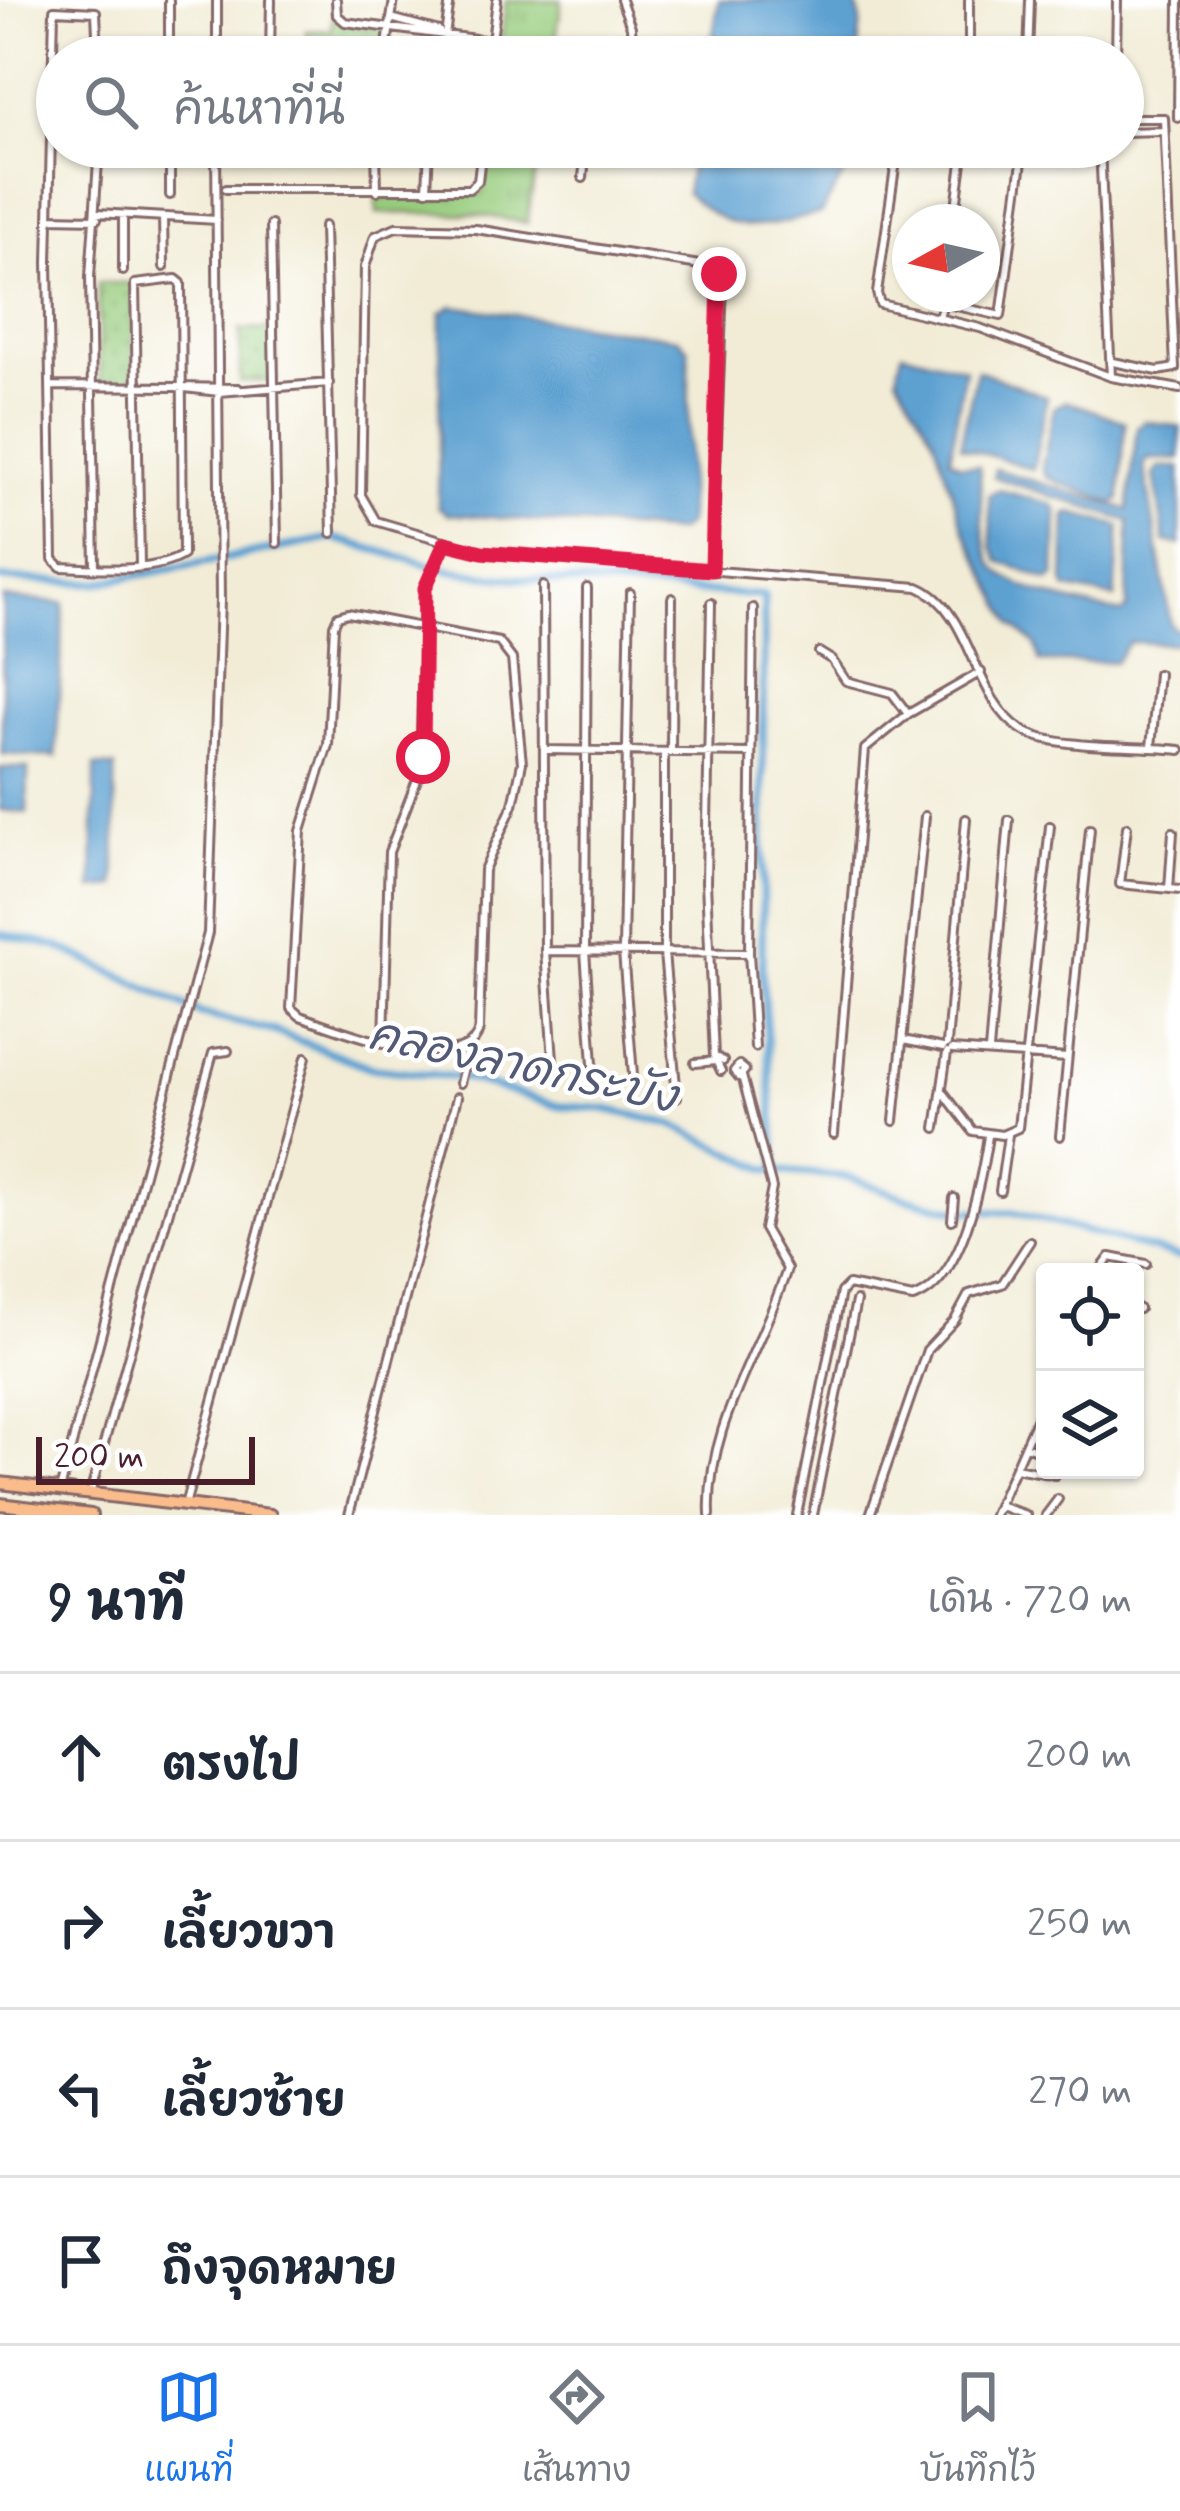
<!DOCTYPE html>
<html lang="th">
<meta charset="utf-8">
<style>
:root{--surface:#fff;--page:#f2f2f3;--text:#1f2937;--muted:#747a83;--line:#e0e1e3;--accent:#1a73e8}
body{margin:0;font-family:Mynerve,"Playpen Sans Thai",sans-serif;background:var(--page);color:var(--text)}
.controls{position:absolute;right:36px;bottom:36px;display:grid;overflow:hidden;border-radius:12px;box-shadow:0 3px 9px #0004}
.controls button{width:108px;height:108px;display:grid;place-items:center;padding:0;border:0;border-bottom:3px solid var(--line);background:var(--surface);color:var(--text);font:60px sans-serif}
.compass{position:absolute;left:892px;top:204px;width:108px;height:108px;border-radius:50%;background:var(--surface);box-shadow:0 3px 9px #0004;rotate:262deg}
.scale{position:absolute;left:36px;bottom:30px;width:219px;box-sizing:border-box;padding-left:12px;border:6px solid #4a1f2b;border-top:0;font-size:33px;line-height:42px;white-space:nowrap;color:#4a1f2b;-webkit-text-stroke:9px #fff;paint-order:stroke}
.stop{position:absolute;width:36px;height:36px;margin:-27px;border:9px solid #e11d48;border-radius:50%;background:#fff}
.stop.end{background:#e11d48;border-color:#fff;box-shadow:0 3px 12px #0008}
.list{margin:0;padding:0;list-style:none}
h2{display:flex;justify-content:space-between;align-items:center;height:156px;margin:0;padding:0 48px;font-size:51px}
h2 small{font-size:39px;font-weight:400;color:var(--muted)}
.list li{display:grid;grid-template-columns:78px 1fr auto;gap:36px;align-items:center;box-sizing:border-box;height:168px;padding:0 48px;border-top:3px solid var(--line)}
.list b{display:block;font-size:45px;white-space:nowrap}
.list em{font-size:39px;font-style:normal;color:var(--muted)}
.icon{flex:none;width:66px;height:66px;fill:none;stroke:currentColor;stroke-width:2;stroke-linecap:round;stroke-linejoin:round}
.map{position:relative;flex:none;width:1180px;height:1515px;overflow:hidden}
.search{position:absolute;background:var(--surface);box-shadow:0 3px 9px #0004;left:36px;right:36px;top:36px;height:132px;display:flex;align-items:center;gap:30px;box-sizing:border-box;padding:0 42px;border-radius:66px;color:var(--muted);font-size:45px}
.sheet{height:828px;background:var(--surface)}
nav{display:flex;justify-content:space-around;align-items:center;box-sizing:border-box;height:168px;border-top:3px solid var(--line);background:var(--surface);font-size:33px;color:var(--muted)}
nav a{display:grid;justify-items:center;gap:6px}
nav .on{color:var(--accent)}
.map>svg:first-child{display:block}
.grass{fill:url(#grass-tufts);stroke:#707654;stroke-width:3}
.park{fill:url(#park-dots);stroke:#707654;stroke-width:3}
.water{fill:#5da1d1;stroke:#54607e;stroke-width:3}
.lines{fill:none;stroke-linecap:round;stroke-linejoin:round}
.canal{stroke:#5da1d1;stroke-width:8}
.minor-casing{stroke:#856767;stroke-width:12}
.primary-casing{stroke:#856767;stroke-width:16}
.minor{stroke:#fff;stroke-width:6}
.primary{stroke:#fabc8b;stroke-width:10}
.route{stroke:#e11d48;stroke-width:15}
.labels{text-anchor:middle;stroke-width:9;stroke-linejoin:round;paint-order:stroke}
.water-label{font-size:45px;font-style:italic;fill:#535a76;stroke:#fff}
</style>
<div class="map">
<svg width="1180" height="1515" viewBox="0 0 1180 1515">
<defs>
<pattern id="grass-tufts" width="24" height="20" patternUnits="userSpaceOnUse" patternTransform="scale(3)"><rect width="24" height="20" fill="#97cc7d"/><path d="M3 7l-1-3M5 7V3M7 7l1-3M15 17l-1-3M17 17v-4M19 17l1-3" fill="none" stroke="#84af6c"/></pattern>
<pattern id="park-dots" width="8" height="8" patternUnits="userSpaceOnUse" patternTransform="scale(3)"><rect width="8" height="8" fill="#97cc7d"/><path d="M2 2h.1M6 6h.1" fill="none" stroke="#84af6c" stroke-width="1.8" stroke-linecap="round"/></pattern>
</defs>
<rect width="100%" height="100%" fill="#fff"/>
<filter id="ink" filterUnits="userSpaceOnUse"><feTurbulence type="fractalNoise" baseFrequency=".00833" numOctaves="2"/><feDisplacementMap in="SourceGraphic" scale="24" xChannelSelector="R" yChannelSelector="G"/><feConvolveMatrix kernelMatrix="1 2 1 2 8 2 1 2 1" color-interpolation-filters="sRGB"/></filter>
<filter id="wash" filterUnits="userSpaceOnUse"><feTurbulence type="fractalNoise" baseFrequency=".004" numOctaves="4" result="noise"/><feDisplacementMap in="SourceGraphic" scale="48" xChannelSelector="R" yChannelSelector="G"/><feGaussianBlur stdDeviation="2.7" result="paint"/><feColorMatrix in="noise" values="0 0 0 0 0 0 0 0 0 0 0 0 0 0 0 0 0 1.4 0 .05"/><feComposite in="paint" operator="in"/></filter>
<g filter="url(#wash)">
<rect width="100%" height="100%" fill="#f2ecd6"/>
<path class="grass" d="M506,0H562L553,57H499Z
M488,147H539L527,223L475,214L377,213V198L482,194Z"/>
<path class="park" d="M333,13L346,25L386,29L381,57H307V31L332,30Z
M98,283H132L134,382H100Z
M276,329V380L240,382V330Z"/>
<path class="water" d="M719,0H855L861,21L857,57H709Z
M693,147H849L846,171L821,213C760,229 735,238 686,193Z
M452,306L678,338L689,349L688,523L678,532L448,514L438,507L441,313Z
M902,352L965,368L950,458L960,465L979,466C983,496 979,534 991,561C1005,591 1090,607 1122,613L1127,609L1129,521L994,477L995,469L1128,510L1137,427L1145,421L1180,427V459H1149L1144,465L1171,626L1180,631V644L1129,642L1115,662H1040L1035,644L1012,624L965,532L934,438L897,376Z
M977,370L1047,397L1033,469L960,446Z
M1066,401L1125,422L1120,500L1113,503L1046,477L1042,468L1054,408Z
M1180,467V545L1165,542L1154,474L1159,468Z
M999,490L1052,504L1057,511L1055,576L1049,581L999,561L992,547L989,495Z
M1071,513L1120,526L1115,598L1067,589L1064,583L1066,515Z
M3,598L64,603L56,757L2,754Z
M95,766L115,767L116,887L93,889Z
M0,768H28L27,813L0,810Z"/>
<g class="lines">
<path class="canal" d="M0,579L96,583L333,538L448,570L497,577L764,596L762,972L777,1171
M0,934L56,946L202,1014L274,1031L372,1068L464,1078L558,1106L606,1109L671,1124L768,1170L848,1177L909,1199L961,1211L1014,1212L1180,1257"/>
</g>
</g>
<g filter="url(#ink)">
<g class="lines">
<defs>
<path id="minor" d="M169,0V57
M336,0L337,15L345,22L491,41
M621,0L631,27L633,57
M391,18L439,31
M98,57L96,12L54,10L48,262L53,559L61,567C96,568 153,574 183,555L181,283L176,279L135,284L140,565
M217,57V0
M270,57L271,0
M385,57L394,0
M442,57L450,0
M490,57L497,0
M593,57L598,47L634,48
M969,57V0
M1028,57L1030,0
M1116,57L1117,0
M1123,118H1164
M1178,118L1179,0
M1123,132L1163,131
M170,147V195
M376,147L377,191
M898,147L877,293L880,304L980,328L1111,377L1180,389
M1100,147L1111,377
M583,178L586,147
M226,189H469L478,181L482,147
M427,190L429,147
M98,213L217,220
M163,217L164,267
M49,218L97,219
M954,222L964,147
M271,225L277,543
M324,226L332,533
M123,271V215
M943,303L1001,316L1024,147
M939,318L945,294
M1113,362L1158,371L1175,368L1164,118
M50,386L176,387
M238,388L176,387L219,392L329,383
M95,568L90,277L99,147
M712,570L723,284L712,267L476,229L396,227L375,236L365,267L361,495L376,521L481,552L918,587C973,610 972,699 1022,730C1054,750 1140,745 1180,750
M543,586L545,951L554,1073
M587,588L585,951L594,1078
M630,593L623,952L634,1087
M711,603L706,882L714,1056
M753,608L749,953L755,1047
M348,613L499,642L512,659L522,763L513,805L484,870L479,1030C466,1081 333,1027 300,1016L291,1008L301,831L328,745L334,625L338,616Z
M819,652L832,660L846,681L892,693L908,714
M1151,747L1158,674
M547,750L751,753
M664,752V953L677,1097
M671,752L672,598
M1127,827L1120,884L1180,890
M1169,889L1173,832
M545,951L749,953
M903,1040L943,1048
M384,1043L389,852L420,772L425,588L445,543
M947,1044L966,819
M952,1050L1067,1058
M989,1051L1009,820
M695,1063L716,1061
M739,1065L745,1070L739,1077L734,1071Z
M721,1071L714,1056L723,1061
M460,1083L465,1063
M943,1092L973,1131L1002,1135L1018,1128L1050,826
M894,1121L925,816
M936,1128L947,1053
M834,1134L865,749L908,714L981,672
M1060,1136L1090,829
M1000,1191L1008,1135
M952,1220L954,1198
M1099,1272L1110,1257L1146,1264
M1135,1307L1139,1309
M1025,1446L1045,1453
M1015,1468L1055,1475
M60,1490L208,933L220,601L216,147
M90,1494L213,1053L228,1051
M185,1505L306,1057
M999,1506L1026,1515
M349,1515L457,1097
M710,1515C706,1426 761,1351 787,1269L764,1229L772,1188L742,1076
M797,1515L841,1292L848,1285L913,1298C963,1283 981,1181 988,1136
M813,1515L856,1301
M870,1515L927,1350L955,1320L969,1294L1002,1284L1030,1241
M994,1515L1045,1399
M1046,1515L1058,1499"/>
<path id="primary" d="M0,1483L270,1515
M0,1504L91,1515"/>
</defs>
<use href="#minor" class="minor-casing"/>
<use href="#primary" class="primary-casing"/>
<use href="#minor" class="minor"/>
<use href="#primary" class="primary"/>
</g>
</g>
<g class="lines" filter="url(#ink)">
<path class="route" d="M423,757L425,588L445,543L482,552L712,570L719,274"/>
</g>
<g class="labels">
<g class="water-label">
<text transform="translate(523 1064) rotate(12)" y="16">คลองลาดกระบัง</text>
</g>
</g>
</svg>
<div class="controls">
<button><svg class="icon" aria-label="locate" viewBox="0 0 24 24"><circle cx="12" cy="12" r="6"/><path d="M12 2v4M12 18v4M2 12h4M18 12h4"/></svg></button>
<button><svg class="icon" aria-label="layers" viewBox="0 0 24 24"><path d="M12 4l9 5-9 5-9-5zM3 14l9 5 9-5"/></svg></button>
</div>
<svg class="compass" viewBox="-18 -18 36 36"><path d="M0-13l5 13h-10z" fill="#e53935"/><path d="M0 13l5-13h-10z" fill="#747a83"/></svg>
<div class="scale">200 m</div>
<div class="stop" style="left:423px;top:757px"></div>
<div class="stop end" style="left:719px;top:274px"></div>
<div class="search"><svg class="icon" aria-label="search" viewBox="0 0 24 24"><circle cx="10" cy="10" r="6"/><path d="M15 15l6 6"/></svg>ค้นหาที่นี่</div>
</div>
<section class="sheet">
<h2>9 นาที<small>เดิน · 720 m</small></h2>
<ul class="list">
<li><svg class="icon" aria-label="ahead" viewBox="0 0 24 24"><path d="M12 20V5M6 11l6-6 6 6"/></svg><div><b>ตรงไป</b></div><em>200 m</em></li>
<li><svg class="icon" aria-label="right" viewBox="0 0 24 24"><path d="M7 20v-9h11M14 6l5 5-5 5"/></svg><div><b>เลี้ยวขวา</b></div><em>250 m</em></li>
<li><svg class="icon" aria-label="left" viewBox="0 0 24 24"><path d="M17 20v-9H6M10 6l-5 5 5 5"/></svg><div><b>เลี้ยวซ้าย</b></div><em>270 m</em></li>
<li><svg class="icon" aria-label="arrive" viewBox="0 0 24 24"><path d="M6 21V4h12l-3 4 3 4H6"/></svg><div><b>ถึงจุดหมาย</b></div></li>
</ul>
</section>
<nav>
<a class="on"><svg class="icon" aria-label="map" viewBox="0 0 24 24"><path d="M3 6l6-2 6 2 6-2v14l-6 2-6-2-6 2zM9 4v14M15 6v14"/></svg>แผนที่</a>
<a><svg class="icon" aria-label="directions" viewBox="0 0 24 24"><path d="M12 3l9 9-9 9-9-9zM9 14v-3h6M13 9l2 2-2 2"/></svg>เส้นทาง</a>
<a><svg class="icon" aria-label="saved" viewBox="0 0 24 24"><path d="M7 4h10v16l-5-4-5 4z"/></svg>บันทึกไว้</a>
</nav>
